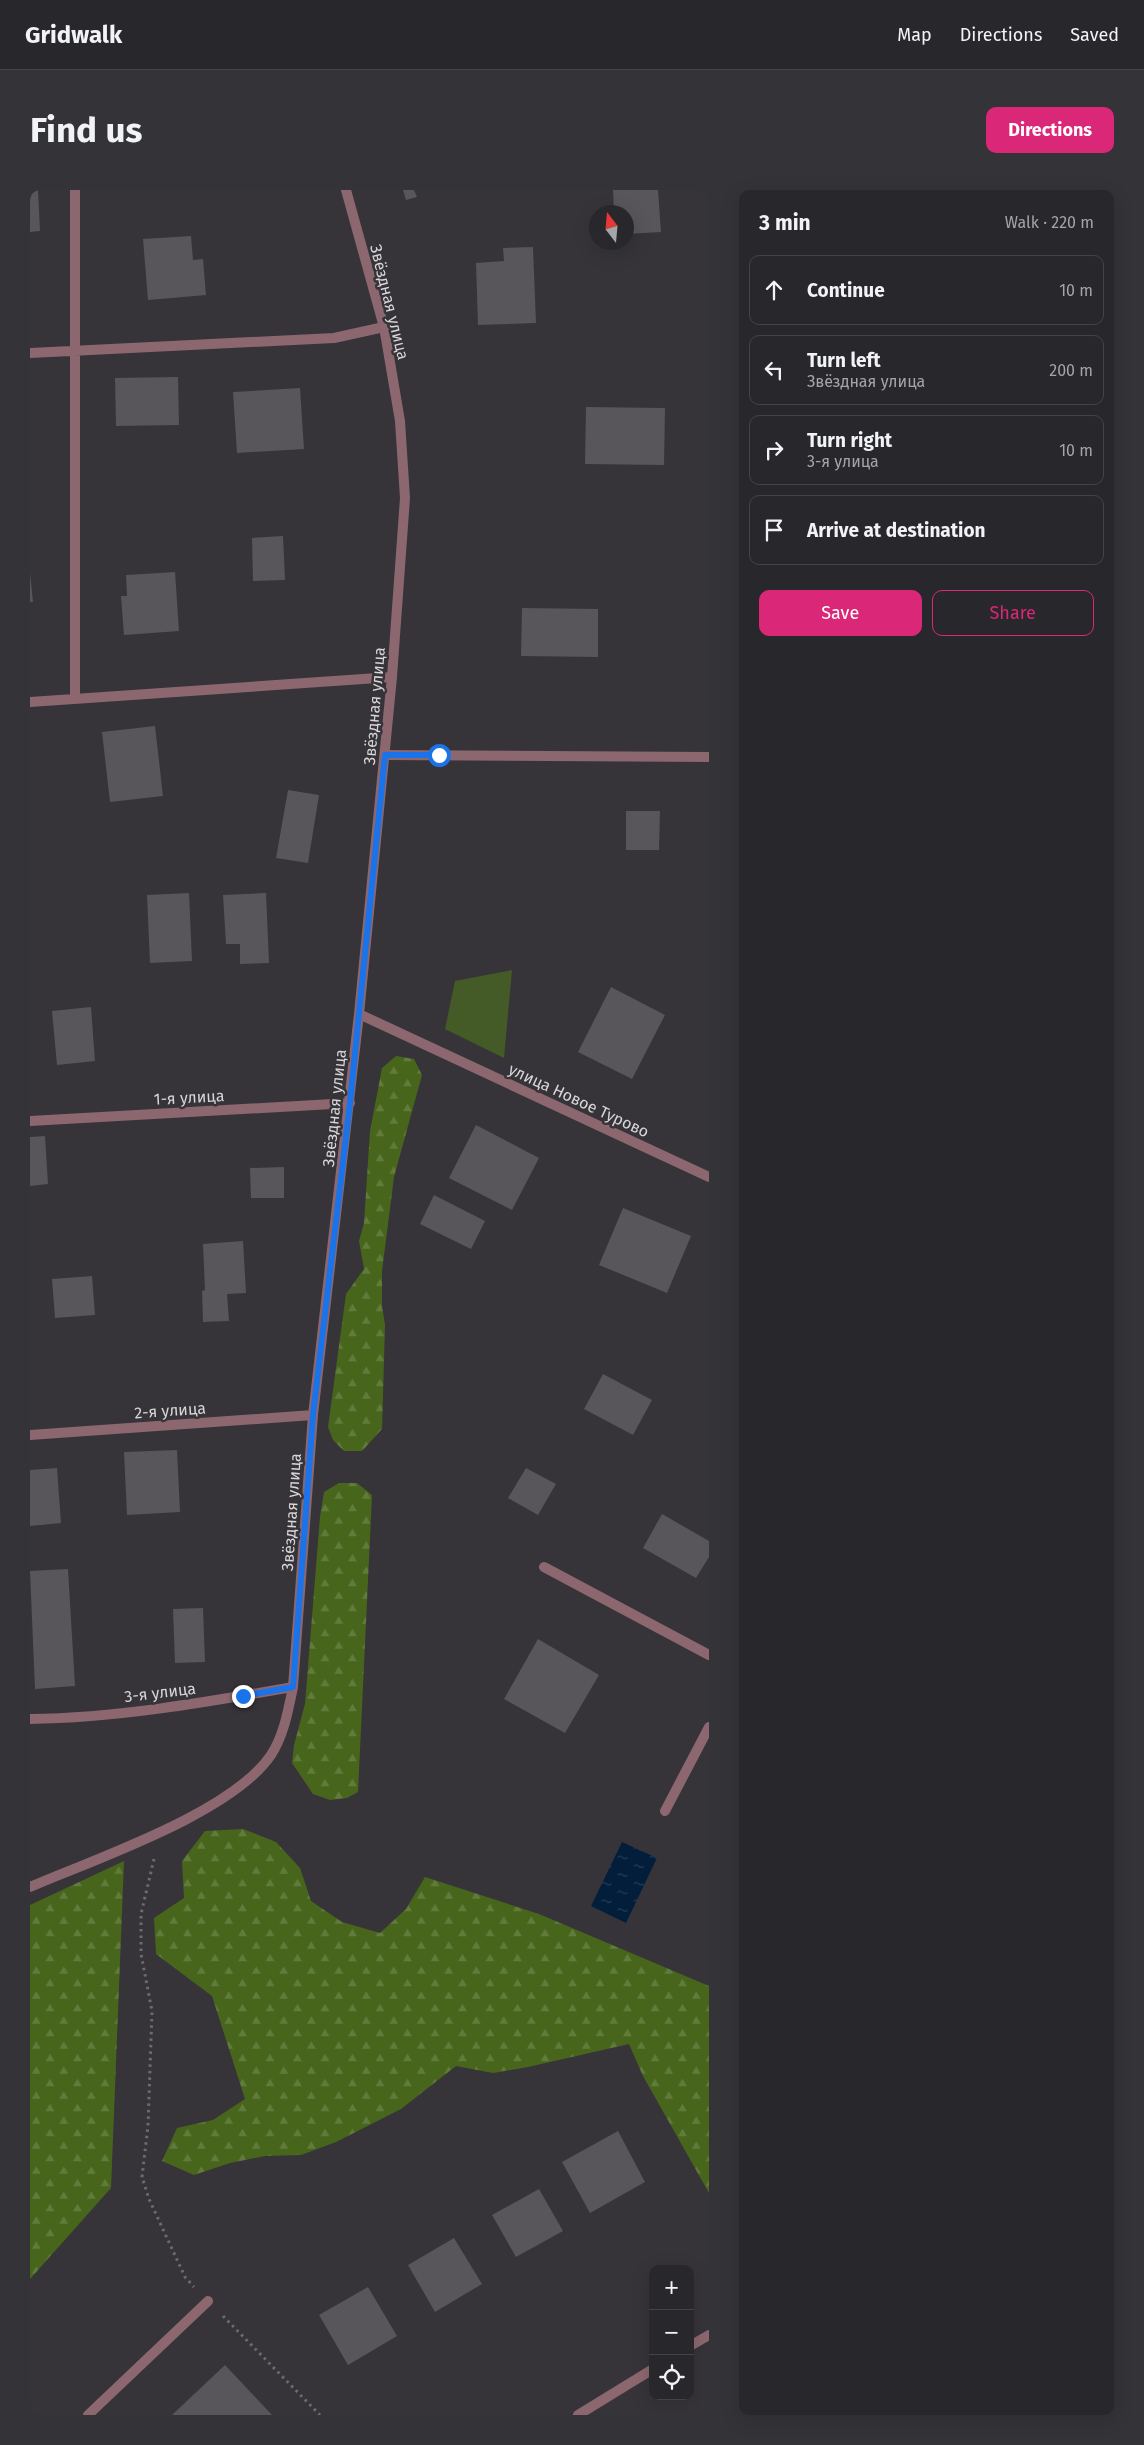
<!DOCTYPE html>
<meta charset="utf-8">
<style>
:root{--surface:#28272b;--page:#343337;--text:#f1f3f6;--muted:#a5a5a9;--line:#444447;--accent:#db2777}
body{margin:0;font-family:"Fira Sans",sans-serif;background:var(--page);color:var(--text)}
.controls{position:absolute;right:15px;bottom:15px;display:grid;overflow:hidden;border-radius:10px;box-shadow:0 5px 20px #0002}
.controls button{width:45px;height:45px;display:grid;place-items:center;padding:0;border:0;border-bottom:1px solid var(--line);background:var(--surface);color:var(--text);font:25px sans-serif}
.compass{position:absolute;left:559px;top:15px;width:45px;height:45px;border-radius:50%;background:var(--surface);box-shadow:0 5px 20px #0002;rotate:344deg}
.stop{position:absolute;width:15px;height:15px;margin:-11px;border:4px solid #1a73e8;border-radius:50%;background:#fff}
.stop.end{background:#1a73e8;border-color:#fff;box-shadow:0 1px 5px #0008}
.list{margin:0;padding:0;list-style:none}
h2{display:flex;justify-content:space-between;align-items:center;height:65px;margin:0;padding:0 20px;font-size:21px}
h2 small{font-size:16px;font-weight:400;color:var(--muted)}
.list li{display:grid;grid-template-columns:32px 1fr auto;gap:15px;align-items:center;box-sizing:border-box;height:70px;margin:0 10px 10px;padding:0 10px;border:1px solid var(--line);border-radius:10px}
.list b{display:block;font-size:19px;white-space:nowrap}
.list p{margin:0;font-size:16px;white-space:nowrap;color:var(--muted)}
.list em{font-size:16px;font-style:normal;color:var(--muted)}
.actions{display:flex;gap:10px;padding:15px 20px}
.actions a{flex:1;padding:11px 0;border:1px solid var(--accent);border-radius:10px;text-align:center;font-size:18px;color:var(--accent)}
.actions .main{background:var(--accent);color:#fff}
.icon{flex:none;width:28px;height:28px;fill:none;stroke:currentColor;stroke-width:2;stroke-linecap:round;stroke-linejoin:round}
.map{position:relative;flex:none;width:679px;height:2225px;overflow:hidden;border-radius:10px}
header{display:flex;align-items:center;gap:30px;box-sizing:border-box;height:70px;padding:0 25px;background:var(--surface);border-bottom:1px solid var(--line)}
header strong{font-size:24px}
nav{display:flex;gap:28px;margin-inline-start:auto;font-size:18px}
.intro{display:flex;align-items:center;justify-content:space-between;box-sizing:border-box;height:120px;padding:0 30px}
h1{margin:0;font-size:35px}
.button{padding:12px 22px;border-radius:10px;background:var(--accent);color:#fff;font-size:18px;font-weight:700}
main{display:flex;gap:30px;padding:0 30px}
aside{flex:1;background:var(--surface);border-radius:10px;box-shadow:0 5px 20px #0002}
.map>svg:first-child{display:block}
.forest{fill:url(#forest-firs)}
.green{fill:#445b28}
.water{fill:url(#water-ripples)}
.building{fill:#58555b}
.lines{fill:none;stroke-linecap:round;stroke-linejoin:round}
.path{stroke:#6d6b6f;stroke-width:3;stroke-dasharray:2.5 4;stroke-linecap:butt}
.service{stroke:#8c676f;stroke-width:10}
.minor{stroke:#8c676f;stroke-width:10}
.route{stroke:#1a73e8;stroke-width:6}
.labels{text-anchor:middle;stroke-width:5;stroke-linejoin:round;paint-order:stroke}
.street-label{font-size:16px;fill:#d8d6d9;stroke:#363439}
</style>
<header>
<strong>Gridwalk</strong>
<nav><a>Map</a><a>Directions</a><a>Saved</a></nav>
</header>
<div class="intro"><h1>Find us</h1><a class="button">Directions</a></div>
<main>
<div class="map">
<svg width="679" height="2225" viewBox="0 0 679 2225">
<defs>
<pattern id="forest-firs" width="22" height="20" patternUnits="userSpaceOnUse" patternTransform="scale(1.25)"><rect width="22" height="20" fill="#47661b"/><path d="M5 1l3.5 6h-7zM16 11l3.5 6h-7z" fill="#617b3c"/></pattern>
<pattern id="water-ripples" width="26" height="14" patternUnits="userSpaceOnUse" patternTransform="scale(1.25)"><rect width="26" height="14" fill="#021e3b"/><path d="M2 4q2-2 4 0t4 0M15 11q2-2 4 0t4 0" fill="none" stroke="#263e57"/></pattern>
</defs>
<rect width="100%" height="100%" fill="#363439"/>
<path class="forest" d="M366,866L384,869L392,885L364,987L352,1081V1116L355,1135L352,1239L332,1261H314L303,1250L298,1237L316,1104L334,1079L329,1051L334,1033L340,941L352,878Z
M309,1293H327L342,1305L328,1602L317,1608L300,1610L283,1604L262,1573L264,1555L275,1514L290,1327L294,1302Z
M213,1639L246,1652L270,1678L281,1711L312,1732L350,1743L376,1719L395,1687L509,1724L679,1796V2003L613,1886L599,1854L498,1877L463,1883L426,1876L371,1919L306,1952L271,1965L235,1966L200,1973L164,1985L132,1971L147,1938L183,1930L215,1909L182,1806L126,1764L124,1728L154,1708L152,1671L175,1641Z
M94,1671L81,1998L0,2089V1715Z"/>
<path class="green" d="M482,780L474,868L415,839L425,791Z"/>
<path class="water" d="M592,1652L627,1668L596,1733L561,1716Z"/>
<path class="building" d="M0,0H8L10,41L0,42Z
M373,0H384L387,7L376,10Z
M583,0H628L631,42L596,44V22H584Z
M161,46L163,70L173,69L176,105L118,110L113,49Z
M503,57L506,133L448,135L446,73L474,71L473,58Z
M148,187L149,235L86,236L85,188Z
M270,198L274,259L207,263L203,202Z
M556,217L635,218L634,275L555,274Z
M253,346L255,390L223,391L222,348Z
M145,382L149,441L94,445L91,406H97L96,385Z
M0,383L3,412H0Z
M492,418L568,419V467L491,466Z
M125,536L133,606L80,612L72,542Z
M258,600L289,605L278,673L246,668Z
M596,621H630L629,660H596Z
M159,703L162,771L120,773L117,705Z
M236,703L239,773L210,774V754H196L193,705Z
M581,797L635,825L602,889L548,862Z
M61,817L65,871L27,875L22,821Z
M446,935L509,968L482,1020L419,988Z
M15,946L18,994L0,996V947Z
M254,977V1008H221L220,978Z
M404,1005L455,1031L441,1059L390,1034Z
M593,1018L661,1046L637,1103L569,1075Z
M213,1051L216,1103L197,1104L199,1131L173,1132L172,1101L175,1100L173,1054Z
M62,1086L65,1125L25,1128L22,1089Z
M573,1184L622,1210L603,1245L554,1219Z
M147,1260L150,1322L97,1325L94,1262Z
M27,1278L31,1333L0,1336V1280Z
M496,1278L526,1294L508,1325L478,1308Z
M632,1324L679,1351V1367L666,1388L613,1358Z
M38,1379L45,1496L5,1499L0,1381Z
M173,1418L175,1472L145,1473L143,1419Z
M508,1449L569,1485L535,1543L474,1509Z
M588,1941L615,1992L560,2023L532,1972Z
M509,1999L533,2041L486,2067L462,2025Z
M424,2048L452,2094L405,2122L378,2075Z
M338,2097L367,2146L318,2175L289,2125Z
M195,2175L242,2225H142Z"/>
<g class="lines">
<path class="path" d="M124,1669L111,1724V1764L122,1821L118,1936L112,1987L119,2009L155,2087L164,2097
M193,2126L290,2225"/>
<path class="service" d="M0,163L304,148L354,137
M45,509V0
M0,512L362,487
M355,565L679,567
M514,1377L679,1465
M635,1621L679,1537
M660,2156L679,2145
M58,2225L178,2111
M548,2225L623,2179"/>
<path class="minor" d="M329,824L679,987
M0,931L320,913
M0,1245L283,1225
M0,1529C87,1528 177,1512 263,1497
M0,1697C65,1669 202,1623 241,1565C254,1545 258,1521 263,1497L283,1225L329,824L362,487L375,308L370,231L354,137L316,0"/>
</g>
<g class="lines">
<path class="route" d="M213,1506L263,1497L283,1225L320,913L355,565H409"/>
</g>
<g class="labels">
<g class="street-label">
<text transform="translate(360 112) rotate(76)" y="6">Звёздная улица</text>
<text transform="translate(344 516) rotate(-85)" y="6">Звёздная улица</text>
<text transform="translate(159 907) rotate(-3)" y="6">1-я улица</text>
<text transform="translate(549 910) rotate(25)" y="6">улица Новое Турово</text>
<text transform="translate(304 918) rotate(-84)" y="6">Звёздная улица</text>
<text transform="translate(140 1220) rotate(-4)" y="6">2-я улица</text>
<text transform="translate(261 1322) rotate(-86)" y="6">Звёздная улица</text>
<text transform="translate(130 1502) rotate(-7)" y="6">3-я улица</text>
</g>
</g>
</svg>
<div class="controls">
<button>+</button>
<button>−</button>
<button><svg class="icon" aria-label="locate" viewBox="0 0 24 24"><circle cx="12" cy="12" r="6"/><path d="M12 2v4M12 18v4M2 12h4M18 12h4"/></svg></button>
</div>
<svg class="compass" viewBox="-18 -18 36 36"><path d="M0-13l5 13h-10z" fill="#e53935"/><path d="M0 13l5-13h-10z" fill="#a5a5a9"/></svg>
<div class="stop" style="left:409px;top:565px"></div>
<div class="stop end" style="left:213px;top:1506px"></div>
</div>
<aside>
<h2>3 min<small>Walk · 220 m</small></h2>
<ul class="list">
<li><svg class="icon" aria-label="ahead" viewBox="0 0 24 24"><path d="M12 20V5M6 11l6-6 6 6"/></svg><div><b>Continue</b></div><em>10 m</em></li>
<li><svg class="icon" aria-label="left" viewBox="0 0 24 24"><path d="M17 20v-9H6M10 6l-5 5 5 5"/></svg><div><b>Turn left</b><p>Звёздная улица</p></div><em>200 m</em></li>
<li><svg class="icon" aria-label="right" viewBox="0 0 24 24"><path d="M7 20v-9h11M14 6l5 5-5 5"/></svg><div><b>Turn right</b><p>3-я улица</p></div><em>10 m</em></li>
<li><svg class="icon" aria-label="arrive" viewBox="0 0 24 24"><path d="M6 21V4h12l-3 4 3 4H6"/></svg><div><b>Arrive at destination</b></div></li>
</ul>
<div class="actions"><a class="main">Save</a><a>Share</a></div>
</aside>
</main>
